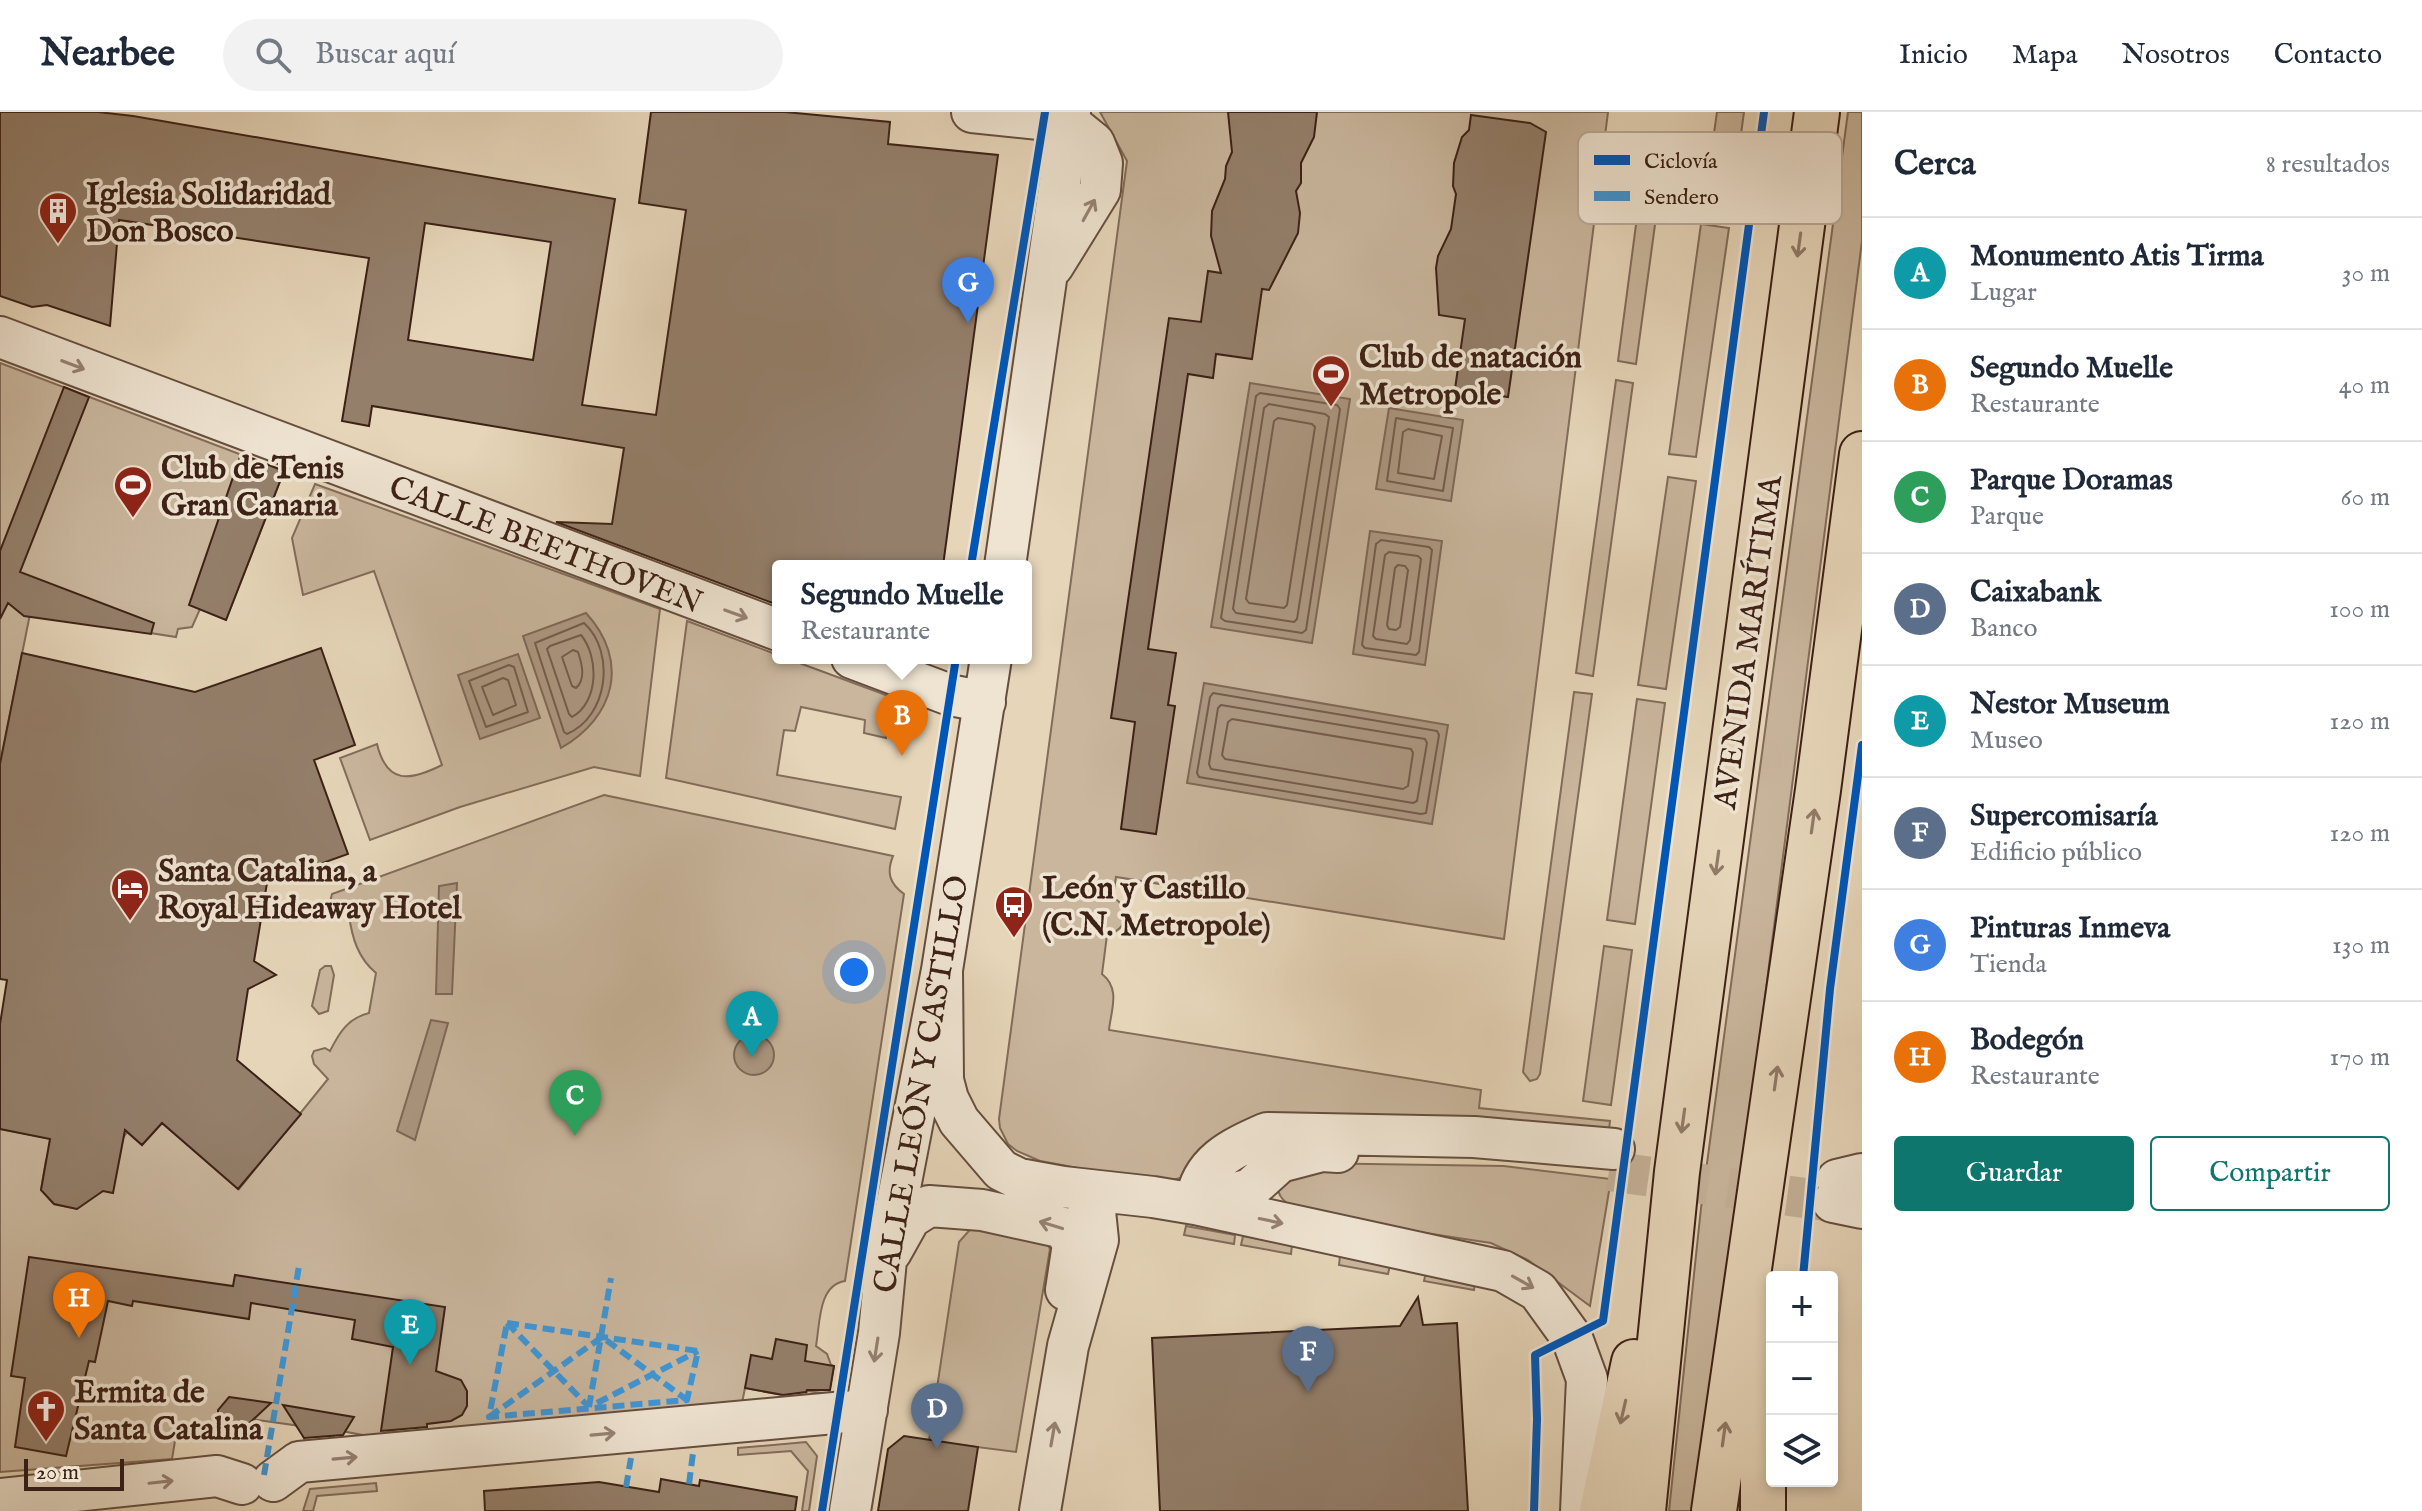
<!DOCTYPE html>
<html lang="es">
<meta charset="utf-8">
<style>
:root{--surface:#fff;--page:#f2f2f3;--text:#1f2937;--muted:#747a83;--line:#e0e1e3;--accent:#0f766e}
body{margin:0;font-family:"IM FELL English",serif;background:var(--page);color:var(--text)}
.controls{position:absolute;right:24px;bottom:24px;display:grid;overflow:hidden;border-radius:8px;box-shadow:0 4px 12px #0003}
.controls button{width:72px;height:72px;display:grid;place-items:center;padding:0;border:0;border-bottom:2px solid var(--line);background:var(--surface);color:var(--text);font:40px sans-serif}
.scale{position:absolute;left:24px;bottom:20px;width:100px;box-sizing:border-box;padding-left:8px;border:4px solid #3c2116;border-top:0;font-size:22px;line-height:28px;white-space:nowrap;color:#3c2116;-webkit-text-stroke:6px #efe4d2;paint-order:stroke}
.you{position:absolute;left:854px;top:860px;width:28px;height:28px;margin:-20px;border:6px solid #fff;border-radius:50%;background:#1a73e8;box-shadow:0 0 0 12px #1a73e833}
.badge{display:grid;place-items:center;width:52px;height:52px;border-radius:50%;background:var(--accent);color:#fff;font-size:26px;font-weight:700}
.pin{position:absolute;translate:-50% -66px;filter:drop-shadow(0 2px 4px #0008)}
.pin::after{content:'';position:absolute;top:42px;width:28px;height:24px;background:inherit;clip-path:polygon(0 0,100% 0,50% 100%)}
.popup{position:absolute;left:772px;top:448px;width:260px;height:104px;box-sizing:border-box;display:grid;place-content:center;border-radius:8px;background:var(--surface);filter:drop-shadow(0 2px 6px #0005);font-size:26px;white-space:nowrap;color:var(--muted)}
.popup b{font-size:30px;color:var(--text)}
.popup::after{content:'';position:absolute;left:50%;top:100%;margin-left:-16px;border:16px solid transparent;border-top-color:var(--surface)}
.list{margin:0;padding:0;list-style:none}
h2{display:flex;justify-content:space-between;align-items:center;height:104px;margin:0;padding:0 32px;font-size:34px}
h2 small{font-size:26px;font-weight:400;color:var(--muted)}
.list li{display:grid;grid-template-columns:52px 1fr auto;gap:24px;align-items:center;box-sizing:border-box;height:112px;padding:0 32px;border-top:2px solid var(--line)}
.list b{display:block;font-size:30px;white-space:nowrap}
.list p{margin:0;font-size:26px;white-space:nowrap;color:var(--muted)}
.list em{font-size:26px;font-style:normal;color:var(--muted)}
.actions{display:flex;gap:16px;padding:24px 32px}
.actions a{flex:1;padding:18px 0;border:2px solid var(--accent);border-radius:8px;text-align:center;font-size:28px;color:var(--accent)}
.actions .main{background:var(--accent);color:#fff}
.icon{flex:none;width:44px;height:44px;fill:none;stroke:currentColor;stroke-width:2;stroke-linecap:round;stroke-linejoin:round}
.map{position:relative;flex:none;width:1862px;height:1399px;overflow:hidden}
header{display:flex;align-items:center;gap:48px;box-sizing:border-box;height:112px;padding:0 40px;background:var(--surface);border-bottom:2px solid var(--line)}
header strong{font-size:38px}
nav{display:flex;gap:44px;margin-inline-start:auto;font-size:28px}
.search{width:560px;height:72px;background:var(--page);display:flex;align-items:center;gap:20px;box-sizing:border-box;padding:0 28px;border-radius:44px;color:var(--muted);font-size:30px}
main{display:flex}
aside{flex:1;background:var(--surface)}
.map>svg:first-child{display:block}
.green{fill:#c9b69d;stroke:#826c5a;stroke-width:2}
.water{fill:#ac9882;stroke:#7f6857;stroke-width:2}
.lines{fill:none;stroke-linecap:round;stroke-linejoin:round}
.shore{stroke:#745c4c;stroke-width:2}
.building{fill:#947f6b;stroke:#3c2116;stroke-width:2;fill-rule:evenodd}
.minor-tunnel{stroke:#c4b198;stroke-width:40;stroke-dasharray:40 20;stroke-linecap:butt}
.minor-casing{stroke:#664e3f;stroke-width:44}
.highway-casing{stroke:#3c2116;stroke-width:48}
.minor{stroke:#efe4d2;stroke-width:40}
.highway{stroke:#e6d5b9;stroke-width:44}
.quiet{stroke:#3f95d4;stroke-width:6;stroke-dasharray:12 6;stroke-linecap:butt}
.cycleway-casing{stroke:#efe4d2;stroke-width:13}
.cycleway{stroke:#0057b8;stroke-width:8}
.oneway{stroke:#968274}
.oneway2{stroke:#917b68}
.labels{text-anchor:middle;stroke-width:7;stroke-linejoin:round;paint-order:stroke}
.poi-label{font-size:32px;font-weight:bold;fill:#3c2116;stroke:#efe4d2;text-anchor:start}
.street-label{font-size:32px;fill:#3c2116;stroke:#efe4d2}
.key{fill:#efe4d2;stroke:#b9aa9a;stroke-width:2}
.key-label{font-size:22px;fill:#3c2116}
</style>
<header>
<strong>Nearbee</strong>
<div class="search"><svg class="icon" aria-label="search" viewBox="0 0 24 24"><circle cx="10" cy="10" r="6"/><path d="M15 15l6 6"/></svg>Buscar aquí</div>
<nav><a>Inicio</a><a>Mapa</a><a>Nosotros</a><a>Contacto</a></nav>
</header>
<main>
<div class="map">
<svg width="1862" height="1399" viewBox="0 0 1862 1399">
<rect width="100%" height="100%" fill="#e6d5b9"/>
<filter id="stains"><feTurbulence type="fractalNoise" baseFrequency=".0025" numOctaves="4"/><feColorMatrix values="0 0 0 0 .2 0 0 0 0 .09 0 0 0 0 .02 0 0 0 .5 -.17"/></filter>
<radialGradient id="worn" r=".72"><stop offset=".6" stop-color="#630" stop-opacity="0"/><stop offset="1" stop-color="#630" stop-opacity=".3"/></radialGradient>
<path class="green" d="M1100,0H1608L1504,827L1116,765L1113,785C1131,797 1128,817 1107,823L1102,862C1121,877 1111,898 1109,918L1481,978L1479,996L1610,1009L1608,1025L1280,1005L1185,1065L1159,1071L1040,1049L1017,1039L1008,1032L1000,1016L999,1007L1127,49Z
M1717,0H1744L1730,103L1703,99Z
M1848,0H1862V129L1699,1399H1669L1701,1096Z
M1648,22L1667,25L1636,252L1618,249Z
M1701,112L1729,116L1696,345L1669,342Z
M0,251L284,359L226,508L200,497L192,515L178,517L176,525L30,502L0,652Z
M1616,268L1633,271L1593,564L1576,561Z
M1668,365L1696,369L1666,577L1638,573Z
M315,372L660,497L640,664L594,655L460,695L370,728L340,646L377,632C387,673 410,669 442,653L374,459L303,483L292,426Z
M687,509L778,543V546H786L894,586L886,626L864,621L865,608L801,595L795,619L784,618L777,663L901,685L895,717L666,666Z
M1574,580L1592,582L1540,962L1537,967L1530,969L1523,960Z
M1637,587L1665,591L1635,812L1607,808Z
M604,683L893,744C886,761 890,772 904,782L845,1169C818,1173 820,1212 816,1234L827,1242L831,1253L834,1254L829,1282L807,1279L805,1287L745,1276L742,1291L426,1319L387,1320L384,1327L336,1318L333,1326L336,1329L312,1333L305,1329L300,1314L250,1307L243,1317L232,1321L178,1311L172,1347L0,1360V1017L68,1030L66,1038L46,1048L41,1078L54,1092L77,1097L127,1020L142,1033L162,1011L239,1077L328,967L314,952L312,944L314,939L325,936L330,939C339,921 348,906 369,901L376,861C358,846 352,826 349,803L339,804L329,794L332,782Z
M1604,834L1632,838L1611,993L1583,989Z
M325,854H331L334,863L328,899L319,902L312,894L320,858Z
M1301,1051L1504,1054L1611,1067L1590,1194L1528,1148L1491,1131L1313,1104C1301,1099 1269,1088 1281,1069C1285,1063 1296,1056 1301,1051Z
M975,1112L1045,1128L1050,1137L1016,1340L929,1329L959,1130Z
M1186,1114L1235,1123L1234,1132L1184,1123Z
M1243,1124L1292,1133L1291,1142L1241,1133Z
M1340,1144L1390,1153L1388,1162L1339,1153Z
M1426,1160L1475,1169L1474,1178L1424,1169Z
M806,1330L817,1344L809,1399H802L808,1359L791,1339L738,1343V1336Z
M376,1371L377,1379L317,1384L313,1399H303L310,1377Z"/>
<path class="water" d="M1250,271L1350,287L1312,531L1211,515Z
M1389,296L1463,308L1451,389L1376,377Z
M1370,419L1442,429L1425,553L1353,542Z
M586,501C630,549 615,605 561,636L523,524Z
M518,542L540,606L480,627L458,563Z
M1204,571L1448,613L1432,712L1187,671Z
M457,771L452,882H436L439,774Z
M431,908L448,911L415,1028L397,1019Z
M734 943a20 20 0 1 1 40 0a20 20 0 1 1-40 0Z"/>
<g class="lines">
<path class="shore" d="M1260,281L1337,293L1340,297L1306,518L1302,521L1225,509L1221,506L1256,284Z
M1269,292L1325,302L1329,305L1297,507L1294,510L1236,501L1233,497L1264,296Z
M1278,306L1312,312L1315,315L1287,493L1284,496L1249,491L1246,487L1274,309Z
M1396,306L1453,316L1443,379L1387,369Z
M1408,317L1442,324L1434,367L1398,361L1403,320Z
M1381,428L1429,435L1432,438L1419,540L1416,543L1365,536L1362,533L1376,432Z
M1389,440L1418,444L1421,447L1410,528L1407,532L1376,527L1373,524L1385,443Z
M1398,453L1405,454L1408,458L1400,515L1396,518L1389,517L1387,513L1395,456Z
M584,511C616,540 608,605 567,622L564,620L535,531Z
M581,523C599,545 599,590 572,605L569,602L547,537L550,534Z
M573,538L578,540C582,552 586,567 576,576L572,574L562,545Z
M509,553L514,555L528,600L486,615L469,569Z
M503,566L508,568L516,593L493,603L482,575Z
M1213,581L1437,619L1439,623L1426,701L1421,702L1199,665L1197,661L1210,585Z
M1221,593L1425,627L1427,631L1417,689L1413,691L1211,657L1209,652L1218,596Z
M1232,607L1411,637L1413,641L1408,674L1403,677L1225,647L1222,643L1228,610Z"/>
</g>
<path class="building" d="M0,0H98L133,4L615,87L582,293L656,303L686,98L639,91L651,0H785L890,10L888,32L998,43L943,454H778V493L556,410L612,412L624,336L372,294L369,314L342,309L369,146L119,108L110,214L47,193L32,195L0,184ZM425,111L551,130L533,248L408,228Z
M1228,0H1317L1314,25L1301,51V71L1296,79L1300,101L1298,121L1269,178L1262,177L1252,247L1216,242L1213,266L1188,262L1148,537L1176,541L1168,593L1175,594L1156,722L1121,717L1135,610L1111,606L1169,206L1201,210L1208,159L1221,161L1211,124L1212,99L1225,67L1226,54L1232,40Z
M1471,3L1530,11L1546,20L1508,285L1455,277L1465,207L1439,203L1436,156L1438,144L1451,117L1456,82L1453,74L1454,51L1462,25L1469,18Z
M64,275L89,285L20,460L154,511L151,522L24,504L8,491L0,507V439Z
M241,342L284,359L226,508L189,493Z
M321,536L355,633L314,648L348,742L267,771L254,849L276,863L248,877L237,948L301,1002L238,1077L162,1011L142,1033L125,1018L113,1081L103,1079L77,1097L54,1092L41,1078L50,1027L0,1017V912L7,868L0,867V652L22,541L195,580Z
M29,1145L233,1174L235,1163L445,1195L436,1259L461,1268L467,1279V1294L462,1303L451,1309L427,1312V1315L381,1319L393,1235L352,1227L355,1208L251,1191L249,1207L133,1189L132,1194L108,1189L95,1250L89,1249L66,1344L15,1335L25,1266L11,1264Z
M1418,1185L1423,1213L1457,1211L1468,1399H1160L1152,1226L1400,1214Z
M776,1227L807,1233L805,1249L834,1254L830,1278H807L806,1280L783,1283L745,1276L751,1243L772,1247Z
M229,1285L271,1291L243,1317L232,1321L221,1315L218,1305V1298Z
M283,1293L354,1305L343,1323L304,1326Z
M904,1324L978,1335L968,1399H878L888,1337Z
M661,1367L699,1374L700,1368L797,1385L795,1399H485L484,1379L599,1370L659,1380Z"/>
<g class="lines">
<path class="minor-tunnel" d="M1609,1059L1833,1090"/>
<defs>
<path id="minor" d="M972,0L1068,10L1094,31L1102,51L1100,78L1053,154
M0,225L778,518
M1005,454L1070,0
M852,546L950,583L985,590
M942,858L943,968L948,987L959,1009L1001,1058L1019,1067L1063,1075L1153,1085L1195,1092L1503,1159L1538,1179L1572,1226L1587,1267L1581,1399
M1837,1068L1862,1062
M1833,1090L1862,1096
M1199,1091L1250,1077L1280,1050L1322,1039L1338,1040
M1195,1092C1201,1050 1231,1037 1267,1021L1474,1025L1614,1037
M891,1140L910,1106L929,1094L982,1098L1064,1116L1073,1132L1066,1178
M273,1369L299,1350L867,1298
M0,1387L217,1364L242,1372
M850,1399L879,1221L886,1148L942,858L991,546
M1040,1399L1068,1234L1098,1128L1095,1099L1089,1088L1078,1078"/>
<path id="highway" d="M1763,1201V1399
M1602,1399L1634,1250
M1643,1399L1677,1060L1817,0
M1714,1399L1818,678L1862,342"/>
</defs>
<use href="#minor" class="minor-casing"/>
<use href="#highway" class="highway-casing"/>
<use href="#minor" class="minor"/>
<use href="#highway" class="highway"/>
<path class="quiet" d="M507,1211L698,1239L687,1288L489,1305Z
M507,1211L589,1295
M597,1291L698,1239
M589,1295L611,1166
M489,1305L602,1225L687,1288
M264,1363L299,1154
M689,1372L693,1341
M626,1375L631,1346"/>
<defs>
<path id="cycleway" d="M971,454L1045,0
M1803,1165L1830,877L1862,633
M822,1399L956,546
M1534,1399L1537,1307L1535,1243L1603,1209L1764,0"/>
</defs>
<use href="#cycleway" class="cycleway-casing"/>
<use href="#cycleway" class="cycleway"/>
</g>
<defs><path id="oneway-shaft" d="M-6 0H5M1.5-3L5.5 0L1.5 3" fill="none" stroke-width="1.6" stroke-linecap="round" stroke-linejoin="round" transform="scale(2)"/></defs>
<g class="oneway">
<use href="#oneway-shaft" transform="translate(1089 98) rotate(-61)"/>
<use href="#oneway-shaft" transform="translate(73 253) rotate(21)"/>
<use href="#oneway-shaft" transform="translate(736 502) rotate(20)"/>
<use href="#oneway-shaft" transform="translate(1271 1109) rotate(12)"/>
<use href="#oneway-shaft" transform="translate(1051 1113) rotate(-163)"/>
<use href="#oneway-shaft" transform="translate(1523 1170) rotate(29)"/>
<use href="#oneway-shaft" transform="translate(876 1238) rotate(99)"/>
<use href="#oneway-shaft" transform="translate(603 1322) rotate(-5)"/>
<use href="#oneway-shaft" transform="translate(1053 1322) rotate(-80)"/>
<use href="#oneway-shaft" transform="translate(345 1346) rotate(-5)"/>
<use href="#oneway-shaft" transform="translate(161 1370) rotate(-6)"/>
</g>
<g class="oneway2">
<use href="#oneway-shaft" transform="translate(1799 133) rotate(98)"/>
<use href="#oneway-shaft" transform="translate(1813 709) rotate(-82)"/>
<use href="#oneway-shaft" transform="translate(1717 751) rotate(98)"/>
<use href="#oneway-shaft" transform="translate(1776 966) rotate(-82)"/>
<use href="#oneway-shaft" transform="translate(1683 1009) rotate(98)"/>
<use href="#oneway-shaft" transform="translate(1623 1300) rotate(103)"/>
<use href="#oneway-shaft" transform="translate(1724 1322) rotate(-82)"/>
</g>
<defs>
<symbol id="building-pin" viewBox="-11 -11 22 30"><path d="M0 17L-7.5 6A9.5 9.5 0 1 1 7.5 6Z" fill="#8f2418" stroke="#efe4d2"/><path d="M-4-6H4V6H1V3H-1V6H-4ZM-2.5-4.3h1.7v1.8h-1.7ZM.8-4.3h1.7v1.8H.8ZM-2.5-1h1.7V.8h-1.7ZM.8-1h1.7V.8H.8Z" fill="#fff"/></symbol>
<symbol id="stadium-pin" viewBox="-11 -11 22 30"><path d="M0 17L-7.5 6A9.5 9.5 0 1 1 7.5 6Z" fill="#8f2418" stroke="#efe4d2"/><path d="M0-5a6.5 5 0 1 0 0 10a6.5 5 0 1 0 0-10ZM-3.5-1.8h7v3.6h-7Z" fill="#fff"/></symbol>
<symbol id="hotel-pin" viewBox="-11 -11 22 30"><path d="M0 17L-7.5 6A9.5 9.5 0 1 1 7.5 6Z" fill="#8f2418" stroke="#efe4d2"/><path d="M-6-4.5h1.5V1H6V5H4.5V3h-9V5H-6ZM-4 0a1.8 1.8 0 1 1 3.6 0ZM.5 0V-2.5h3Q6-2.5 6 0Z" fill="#fff"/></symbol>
<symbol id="bus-pin" viewBox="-11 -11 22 30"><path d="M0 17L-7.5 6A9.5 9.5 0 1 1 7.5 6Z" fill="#8f2418" stroke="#efe4d2"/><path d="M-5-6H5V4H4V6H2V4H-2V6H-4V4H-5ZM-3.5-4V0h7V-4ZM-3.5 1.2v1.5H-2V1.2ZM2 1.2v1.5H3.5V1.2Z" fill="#fff"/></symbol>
<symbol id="church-pin" viewBox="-11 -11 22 30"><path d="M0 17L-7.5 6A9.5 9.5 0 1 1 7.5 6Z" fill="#8f2418" stroke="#efe4d2"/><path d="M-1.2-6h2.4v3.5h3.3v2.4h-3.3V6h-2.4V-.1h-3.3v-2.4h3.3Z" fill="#fff"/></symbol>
</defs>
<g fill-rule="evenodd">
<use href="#building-pin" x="36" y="77" width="44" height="60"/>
<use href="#stadium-pin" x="1309" y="240" width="44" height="60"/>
<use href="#stadium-pin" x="111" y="351" width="44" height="60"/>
<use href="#hotel-pin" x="108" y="754" width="44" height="60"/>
<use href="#bus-pin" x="992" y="771" width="44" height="60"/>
<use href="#church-pin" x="24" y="1275" width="44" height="60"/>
</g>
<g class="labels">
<g class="poi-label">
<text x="86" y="92">Iglesia Solidaridad<tspan x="86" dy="37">Don Bosco</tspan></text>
<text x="1359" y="255">Club de natación<tspan x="1359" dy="37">Metropole</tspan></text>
<text x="161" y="366">Club de Tenis<tspan x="161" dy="37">Gran Canaria</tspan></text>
<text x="158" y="769">Santa Catalina, a<tspan x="158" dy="37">Royal Hideaway Hotel</tspan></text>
<text x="1042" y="786">León y Castillo<tspan x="1042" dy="37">(C.N. Metropole)</tspan></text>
<text x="74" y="1290">Ermita de<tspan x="74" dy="37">Santa Catalina</tspan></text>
</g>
<g class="street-label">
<text transform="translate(546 432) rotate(21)" y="11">CALLE BEETHOVEN</text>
<text transform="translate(1747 530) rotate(-82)" y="11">AVENIDA MARÍTIMA</text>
<text transform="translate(920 972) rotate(-80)" y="11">CALLE LEÓN Y CASTILLO</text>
</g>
</g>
<rect x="1578" y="20" width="264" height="92" rx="12" class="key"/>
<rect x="1594" y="43" width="36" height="10" fill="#0057b8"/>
<rect x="1594" y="79" width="36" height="10" fill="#3f95d4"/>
<g class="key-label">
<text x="1644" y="56">Ciclovía</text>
<text x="1644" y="92">Sendero</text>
</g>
<rect width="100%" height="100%" filter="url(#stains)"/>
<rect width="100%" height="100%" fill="url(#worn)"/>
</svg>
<div class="controls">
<button>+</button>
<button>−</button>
<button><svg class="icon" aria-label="layers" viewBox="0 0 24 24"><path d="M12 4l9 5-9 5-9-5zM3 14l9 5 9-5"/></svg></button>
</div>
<div class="scale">20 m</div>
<div class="you"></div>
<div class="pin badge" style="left:752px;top:945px;background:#0f9aa8">A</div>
<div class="pin badge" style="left:902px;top:644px;background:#e8710a">B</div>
<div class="popup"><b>Segundo Muelle</b>Restaurante</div>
<div class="pin badge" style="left:575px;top:1024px;background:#2e9e5b">C</div>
<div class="pin badge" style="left:937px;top:1337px;background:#5c6f8a">D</div>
<div class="pin badge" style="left:410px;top:1253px;background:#0f9aa8">E</div>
<div class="pin badge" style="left:1308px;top:1280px;background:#5c6f8a">F</div>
<div class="pin badge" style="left:968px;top:211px;background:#3f7fe0">G</div>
<div class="pin badge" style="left:79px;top:1226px;background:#e8710a">H</div>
</div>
<aside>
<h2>Cerca<small>8 resultados</small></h2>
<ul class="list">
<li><span class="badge" style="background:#0f9aa8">A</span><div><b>Monumento Atis Tirma</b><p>Lugar</p></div><em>30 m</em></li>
<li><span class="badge" style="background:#e8710a">B</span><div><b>Segundo Muelle</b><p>Restaurante</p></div><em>40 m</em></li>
<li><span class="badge" style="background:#2e9e5b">C</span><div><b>Parque Doramas</b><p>Parque</p></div><em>60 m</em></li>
<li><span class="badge" style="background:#5c6f8a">D</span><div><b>Caixabank</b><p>Banco</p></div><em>100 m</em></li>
<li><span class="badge" style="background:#0f9aa8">E</span><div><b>Nestor Museum</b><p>Museo</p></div><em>120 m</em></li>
<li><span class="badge" style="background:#5c6f8a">F</span><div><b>Supercomisaría</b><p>Edificio público</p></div><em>120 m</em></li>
<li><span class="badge" style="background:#3f7fe0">G</span><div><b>Pinturas Inmeva</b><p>Tienda</p></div><em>130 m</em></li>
<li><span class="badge" style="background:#e8710a">H</span><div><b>Bodegón</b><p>Restaurante</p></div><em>170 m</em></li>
</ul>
<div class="actions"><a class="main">Guardar</a><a>Compartir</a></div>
</aside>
</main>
